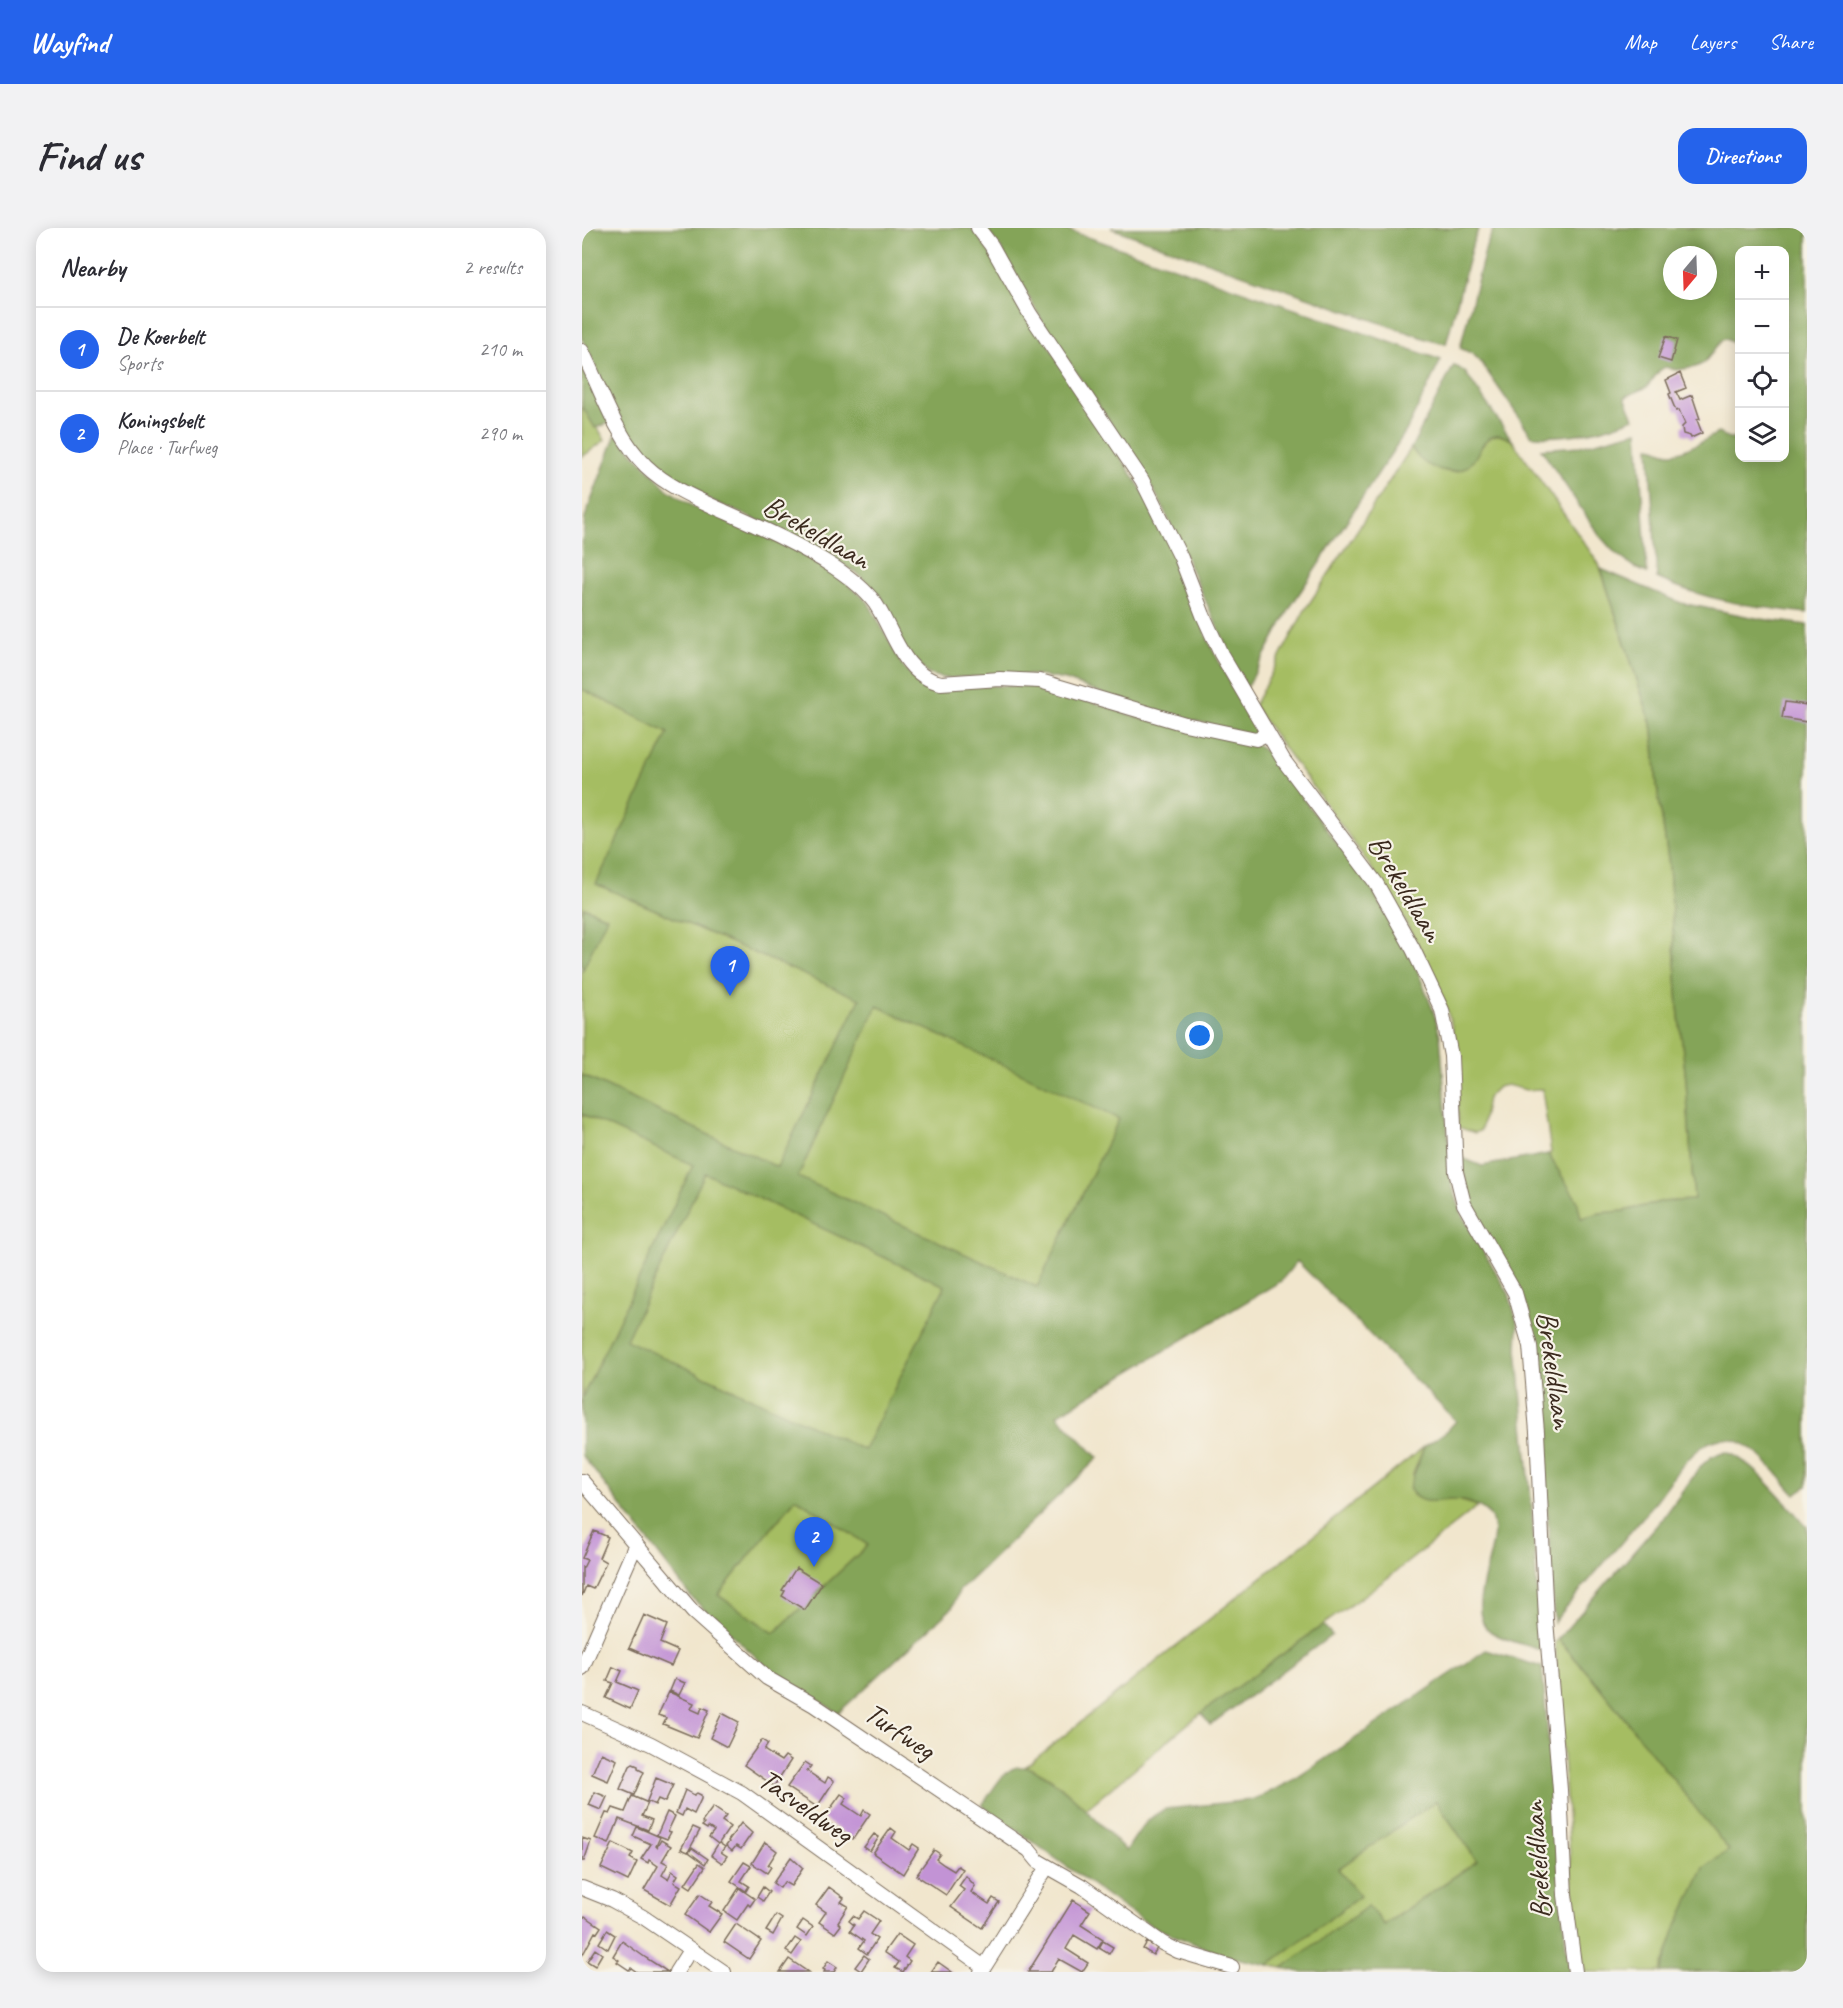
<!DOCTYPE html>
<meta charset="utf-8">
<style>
:root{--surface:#fff;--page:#f2f2f3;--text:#2b2b33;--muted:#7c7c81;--line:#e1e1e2;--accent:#2563eb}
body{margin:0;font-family:Caveat,sans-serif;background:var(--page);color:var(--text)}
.controls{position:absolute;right:18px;top:18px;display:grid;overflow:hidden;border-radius:12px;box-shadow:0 3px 15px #0003}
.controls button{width:54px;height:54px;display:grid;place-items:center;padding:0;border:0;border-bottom:2px solid var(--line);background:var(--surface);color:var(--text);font:30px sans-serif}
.compass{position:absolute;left:1081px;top:18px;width:54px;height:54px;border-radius:50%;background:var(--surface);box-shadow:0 3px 15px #0003;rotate:199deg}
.you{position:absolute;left:618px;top:808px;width:21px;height:21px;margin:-15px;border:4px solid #fff;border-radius:50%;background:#1a73e8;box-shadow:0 0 0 9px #1a73e833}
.badge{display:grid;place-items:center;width:39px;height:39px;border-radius:50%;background:var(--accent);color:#fff;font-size:20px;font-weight:700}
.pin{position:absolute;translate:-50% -50px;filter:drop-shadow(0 2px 3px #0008)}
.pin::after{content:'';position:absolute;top:32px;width:21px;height:18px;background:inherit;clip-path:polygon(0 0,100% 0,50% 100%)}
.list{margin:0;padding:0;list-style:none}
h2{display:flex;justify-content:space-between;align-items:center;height:78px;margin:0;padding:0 24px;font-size:26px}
h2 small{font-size:20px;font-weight:400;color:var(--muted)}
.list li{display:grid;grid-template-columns:39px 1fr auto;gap:18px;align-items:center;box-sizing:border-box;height:84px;padding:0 24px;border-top:2px solid var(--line)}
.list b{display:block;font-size:22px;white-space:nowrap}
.list p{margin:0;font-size:20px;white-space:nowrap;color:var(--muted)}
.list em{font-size:20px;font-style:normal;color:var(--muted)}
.icon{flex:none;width:33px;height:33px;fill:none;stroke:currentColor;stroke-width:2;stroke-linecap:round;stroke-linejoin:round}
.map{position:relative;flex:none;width:1225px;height:1744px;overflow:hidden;border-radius:18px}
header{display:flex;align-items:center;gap:36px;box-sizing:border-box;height:84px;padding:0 30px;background:var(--accent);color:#fff}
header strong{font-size:28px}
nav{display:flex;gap:33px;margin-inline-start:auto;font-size:21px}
.intro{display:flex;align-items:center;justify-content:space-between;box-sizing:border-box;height:144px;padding:0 36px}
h1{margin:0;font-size:42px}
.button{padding:15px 27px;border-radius:18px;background:var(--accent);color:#fff;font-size:21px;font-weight:700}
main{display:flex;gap:36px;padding:0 36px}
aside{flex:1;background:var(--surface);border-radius:18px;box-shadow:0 3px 15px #0003}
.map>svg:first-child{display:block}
.green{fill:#a5bd62;stroke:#707440;stroke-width:1.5}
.forest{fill:#84a458;stroke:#60673b;stroke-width:1.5;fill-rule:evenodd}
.building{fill:#c293d5}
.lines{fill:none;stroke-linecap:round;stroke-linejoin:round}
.street-casing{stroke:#7b6c5b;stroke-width:16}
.street{stroke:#fff;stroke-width:14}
.labels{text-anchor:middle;stroke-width:4.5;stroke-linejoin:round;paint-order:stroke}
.street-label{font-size:30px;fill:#3b2a1e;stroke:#f7f3e8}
</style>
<header>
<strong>Wayfind</strong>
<nav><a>Map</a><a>Layers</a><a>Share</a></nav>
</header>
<div class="intro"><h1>Find us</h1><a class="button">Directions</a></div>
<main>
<aside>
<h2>Nearby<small>2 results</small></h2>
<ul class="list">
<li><span class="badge">1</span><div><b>De Koerbelt</b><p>Sports</p></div><em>210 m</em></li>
<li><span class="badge">2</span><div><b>Koningsbelt</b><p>Place · Turfweg</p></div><em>290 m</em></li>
</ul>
</aside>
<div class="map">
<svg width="1225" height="1744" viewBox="0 0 1225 1744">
<rect width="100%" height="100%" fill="#f7f3e8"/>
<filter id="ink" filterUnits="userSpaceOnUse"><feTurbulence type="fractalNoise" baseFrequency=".0167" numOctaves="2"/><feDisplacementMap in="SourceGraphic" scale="12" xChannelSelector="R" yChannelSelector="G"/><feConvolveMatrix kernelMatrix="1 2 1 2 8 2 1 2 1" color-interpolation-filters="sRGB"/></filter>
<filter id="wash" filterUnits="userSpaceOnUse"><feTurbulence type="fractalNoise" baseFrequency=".008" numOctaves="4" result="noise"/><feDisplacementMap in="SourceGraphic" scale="24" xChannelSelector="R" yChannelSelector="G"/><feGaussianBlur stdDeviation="1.35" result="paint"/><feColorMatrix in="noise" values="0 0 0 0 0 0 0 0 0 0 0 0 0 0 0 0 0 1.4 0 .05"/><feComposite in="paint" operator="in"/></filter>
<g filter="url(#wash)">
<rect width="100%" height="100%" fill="#f1e6cd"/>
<path class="green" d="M0,174L23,212L0,229Z
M915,206L930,212L1017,336L1071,501L1075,558L1087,637L1096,778L1104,852L1112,972L1078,974L1042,983L1018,985L999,991L994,972L966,926L969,925L960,861L944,862L925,857L916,859L905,870L899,902L893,905L876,899C876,866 878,832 870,799C864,775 854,753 843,731C798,639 730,562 672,478L723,382L829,220C836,230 844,235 855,240C893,257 890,215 915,206Z
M0,435L113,487L553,886L470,1071L293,1241L0,1192Z
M842,1219L831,1246V1267L840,1272L873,1271L896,1278L807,1349L614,1489L503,1582C487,1566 466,1543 443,1539Z
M214,1270L287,1317L192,1405L136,1367Z
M976,1411L1012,1452L1148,1622L1081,1736L1079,1744H1002L989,1642L973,1414Z
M854,1572L895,1633L801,1697L786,1679L700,1740L686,1737L777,1668L756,1641Z"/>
<path class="forest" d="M0,0H389L399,12L578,290L628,416L653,464L674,492L677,501L671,507L560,480L484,452L452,447L362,450L346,446L321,419L307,381L298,367L275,345L205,305L121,269L67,237L40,197L0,110Z
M403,0H480L859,132L824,203L711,375L664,461L577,271L551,228L466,103L418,19Z
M529,0H897L891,14L864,116L847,112Z
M912,0H1225V385C1173,379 1123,373 1075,350L1067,219C1076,219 1082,226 1090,225C1102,225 1124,211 1136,205L1150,211L1157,208L1158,230H1202V22H1158L1157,143L1151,115L1144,111L1140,112L1122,135L1114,139L1095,142L1083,139L1077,143L1065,159L1043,169L1052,190C1019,204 985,210 950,208L898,133L891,126L878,120L904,19ZM1090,27H1126V63H1090Z
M872,137L883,144L930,212C923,209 916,204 908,209C899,214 896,228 889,235C877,249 851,243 838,231C834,228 832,223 829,220Z
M0,141L30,194L13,200L0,178Z
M1056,203L1065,345L1052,339L1033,325L1017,307L959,221L998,218Z
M34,206L85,261L112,279L211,319L261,352L286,374L321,439L333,451L346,457L463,458L558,490L672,515L688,527L791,663L834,739L851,782L858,807L870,957L881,989L927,1066L936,1097L935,1121L949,1270L959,1422C944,1417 925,1413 911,1405C877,1386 921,1320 910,1292C905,1279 885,1272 872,1272C861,1271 850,1276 840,1272C833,1270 830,1265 827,1260L842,1219L866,1202L874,1193L715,1033L699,1053L475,1187L516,1230L377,1363L370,1380L256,1485L187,1441L110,1370L0,1227V1170L111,937L0,886V847L195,939L278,771L14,656L86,505L0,461V322L3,289ZM295,778L537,891L455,1059L216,949ZM123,945L363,1058L282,1222L44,1112ZM214,1270L286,1317L192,1405L136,1367Z
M1019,341L1099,375L1179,391L1225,397V1258L1213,1266C1195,1247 1174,1215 1147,1211C1138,1210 1128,1213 1121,1218C1100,1233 1086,1258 1070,1278C1038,1317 1004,1355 972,1394L957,1143C953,1120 952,1092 941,1070C920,1023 882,984 880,930L900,938L966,926L995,972L999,990L1018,985L1042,983L1078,974L1112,972L1104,852L1096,778L1087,637L1075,558L1071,501Z
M2,679L25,689L0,744V682Z
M1144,1224C1172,1233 1205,1277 1225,1299V1744H1079L1094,1700L1122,1640L1147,1622L1012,1452L976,1411L1082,1289L1119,1238L1129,1229Z
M741,1397L750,1407L628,1497L619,1485Z
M904,1422L960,1439L984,1719L988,1744H719L700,1740L786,1678L802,1697L895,1633L854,1573L756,1641L778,1668L686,1737L640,1727L572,1699L546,1683L400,1577C409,1566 417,1548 430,1541C458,1525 525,1604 544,1623C556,1605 563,1590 584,1581L669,1572L684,1566L713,1551Z"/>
<g id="blocks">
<path class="building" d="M1084,108L1095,112L1089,134L1076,130Z
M1098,145L1104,160L1094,164L1098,172L1110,167L1118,191L1115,192L1120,205L1109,210L1108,208L1101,206L1100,199L1103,196L1097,182L1094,183L1087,166L1089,165L1084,152Z
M1203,474L1225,477V494L1200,490Z
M12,1303L26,1309L17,1330L24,1334L11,1361L4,1358L0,1368V1339L1,1340L5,1332L0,1330Z
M214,1340L240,1356L223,1382L200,1368L203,1363L200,1362Z
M62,1387L85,1397L78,1415L96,1423L89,1438L47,1420Z
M31,1439L40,1443L35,1454L56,1463L48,1481L24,1470L31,1455L25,1453Z
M93,1451L103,1455L97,1467L88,1463Z
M87,1464L112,1475L109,1481L118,1485L120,1479L127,1482L115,1510L81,1496L84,1490L76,1487Z
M140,1485L157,1494L145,1519L128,1510Z
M180,1512L186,1516L182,1522L191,1528L199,1533L203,1528L209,1532L192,1558L162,1537Z
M19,1525L35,1532L26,1553L10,1546Z
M223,1534L229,1538L225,1543L243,1555L246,1549L252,1553L235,1579L205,1559Z
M51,1536L56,1538V1541L62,1544L52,1567L38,1561L48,1538Z
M74,1550L91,1557L83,1574L76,1571L73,1577L65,1573Z
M103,1562L112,1567L115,1565L119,1567V1571L112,1586L103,1581L100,1588L94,1585Z
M13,1564L25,1569L19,1582L7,1577Z
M259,1566L265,1570L261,1576L279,1588L282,1582L288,1586L271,1611L241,1591Z
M50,1568L66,1575L60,1588L70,1592L66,1602L37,1591L27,1616L13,1610L24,1585L28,1586L31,1580L43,1584Z
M131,1579L144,1588L140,1593L148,1599L137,1615L143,1619L139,1624L145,1628L140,1635L129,1627L136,1616L127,1609L132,1603L126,1599L125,1601L120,1598L122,1596L120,1594Z
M85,1584L93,1588L86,1603L89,1604L85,1611L75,1607Z
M159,1595L170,1605L159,1621L154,1618L150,1623L144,1618L147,1614L146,1613Z
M55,1599L78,1609L74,1618L75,1619L79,1612L89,1618L80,1633L86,1636L80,1647L86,1651L90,1643L96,1647L92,1654L99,1658L88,1677L62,1662L76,1638L67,1632L66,1635L59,1631L69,1616L51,1608Z
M111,1599L118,1602L106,1624L99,1621Z
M309,1600L314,1604L310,1610L327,1622L331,1616L337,1620L321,1646L291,1625Z
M292,1606L297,1609L288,1623L282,1619Z
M0,1610L9,1613L2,1633H0Z
M183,1614L195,1623L186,1637L189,1639L185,1645L170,1635Z
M31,1615L51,1625L48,1630L55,1634L46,1653L19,1640Z
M110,1620L126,1631L123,1636L107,1624Z
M352,1622L358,1626L354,1631L362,1637L372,1643L376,1638L381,1641L364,1667L334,1647Z
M209,1629L221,1640L209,1658L202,1654L198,1660L191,1655Z
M162,1634L169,1638L159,1653L167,1658L164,1663L149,1653Z
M117,1635L123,1639L109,1660L103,1656Z
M384,1648L393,1658L389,1664L407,1676L411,1670L417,1674L400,1700L369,1679L382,1662L377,1658Z
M181,1659L187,1664L181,1673L175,1669Z
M247,1659L262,1670L259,1674L266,1678L256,1694L259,1697L253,1705L237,1694L244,1684L234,1677Z
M157,1660L173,1671L168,1678L166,1676L155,1692L142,1683Z
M118,1666L130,1674L127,1678L140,1686L127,1704L103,1687Z
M491,1672L508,1683L499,1697L521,1711L515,1721L492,1707L484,1721L506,1735L500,1744L477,1731L469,1744H446Z
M282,1683L297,1693L288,1706L295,1711L285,1726L277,1720L282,1713L268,1703L272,1697L267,1693L271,1688L276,1691Z
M194,1687L200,1691L191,1707L184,1703Z
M3,1688L19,1699L15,1705L13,1704L0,1728V1692Z
M221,1692L231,1699L225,1708L215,1701Z
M154,1696L179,1713L167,1731L142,1714Z
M25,1702L33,1707L26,1721L17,1715Z
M315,1706L331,1717L323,1729L328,1733L321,1744L313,1740L317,1734L302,1724Z
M213,1710L219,1714L210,1727L204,1723Z
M40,1713L64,1730L86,1744H55L49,1740L47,1742L35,1734L37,1732L31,1728Z
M521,1713L531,1719L527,1726L517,1720Z
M565,1714L575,1720L571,1727L561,1721Z
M13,1721L20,1726L13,1738L5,1733Z
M282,1727L287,1731L279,1743L273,1739Z
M207,1731L226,1744H198Z
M246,1733L255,1739L252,1744H242L243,1742L241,1741Z
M356,1734L370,1744H349Z"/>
</g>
</g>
<g filter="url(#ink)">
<use href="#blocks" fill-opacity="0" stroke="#7b6c5b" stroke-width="1.5"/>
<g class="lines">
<defs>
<path id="street" d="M396,0L409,17L448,86L560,252L599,330L621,387L639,426L702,533L794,655L831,721L860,782L869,828L874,944L882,976L933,1065L948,1118L955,1204L964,1392L978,1562L983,1667L993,1744
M0,123C19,161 33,208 64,238C87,260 118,272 146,285C182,301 218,317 252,339C267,349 282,360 293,375C312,403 321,448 359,455L418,451L458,453L603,496L674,511L685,506
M0,1253L111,1384L185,1450L232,1477L447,1622L456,1633L500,1658L580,1715L596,1723L650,1739
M0,1440L54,1316
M0,1485L69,1516L160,1565L402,1739
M0,1660L30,1672L61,1689L142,1744
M94,1744L108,1722
M399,1744L465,1639"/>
</defs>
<use href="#street" class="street-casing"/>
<use href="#street" class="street"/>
</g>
</g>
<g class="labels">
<g class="street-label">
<text transform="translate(235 304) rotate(30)" y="10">Brekeldlaan</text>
<text transform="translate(824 660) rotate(59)" y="10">Brekeldlaan</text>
<text transform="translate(973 1142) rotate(82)" y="10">Brekeldlaan</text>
<text transform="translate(318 1503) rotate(34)" y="10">Turfweg</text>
<text transform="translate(224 1578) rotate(35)" y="10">Tasveldweg</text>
<text transform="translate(955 1632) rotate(-94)" y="10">Brekeldlaan</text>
</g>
</g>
</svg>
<div class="controls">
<button>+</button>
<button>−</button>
<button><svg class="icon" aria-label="locate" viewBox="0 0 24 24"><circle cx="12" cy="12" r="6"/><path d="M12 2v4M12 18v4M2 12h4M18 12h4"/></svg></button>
<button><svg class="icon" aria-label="layers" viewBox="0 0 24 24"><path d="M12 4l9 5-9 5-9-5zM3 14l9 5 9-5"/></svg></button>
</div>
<svg class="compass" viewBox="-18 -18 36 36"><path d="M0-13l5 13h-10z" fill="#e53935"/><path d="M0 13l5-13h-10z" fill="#7c7c81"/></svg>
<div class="you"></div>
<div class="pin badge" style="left:148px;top:768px">1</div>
<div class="pin badge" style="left:232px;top:1339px">2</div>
</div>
</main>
